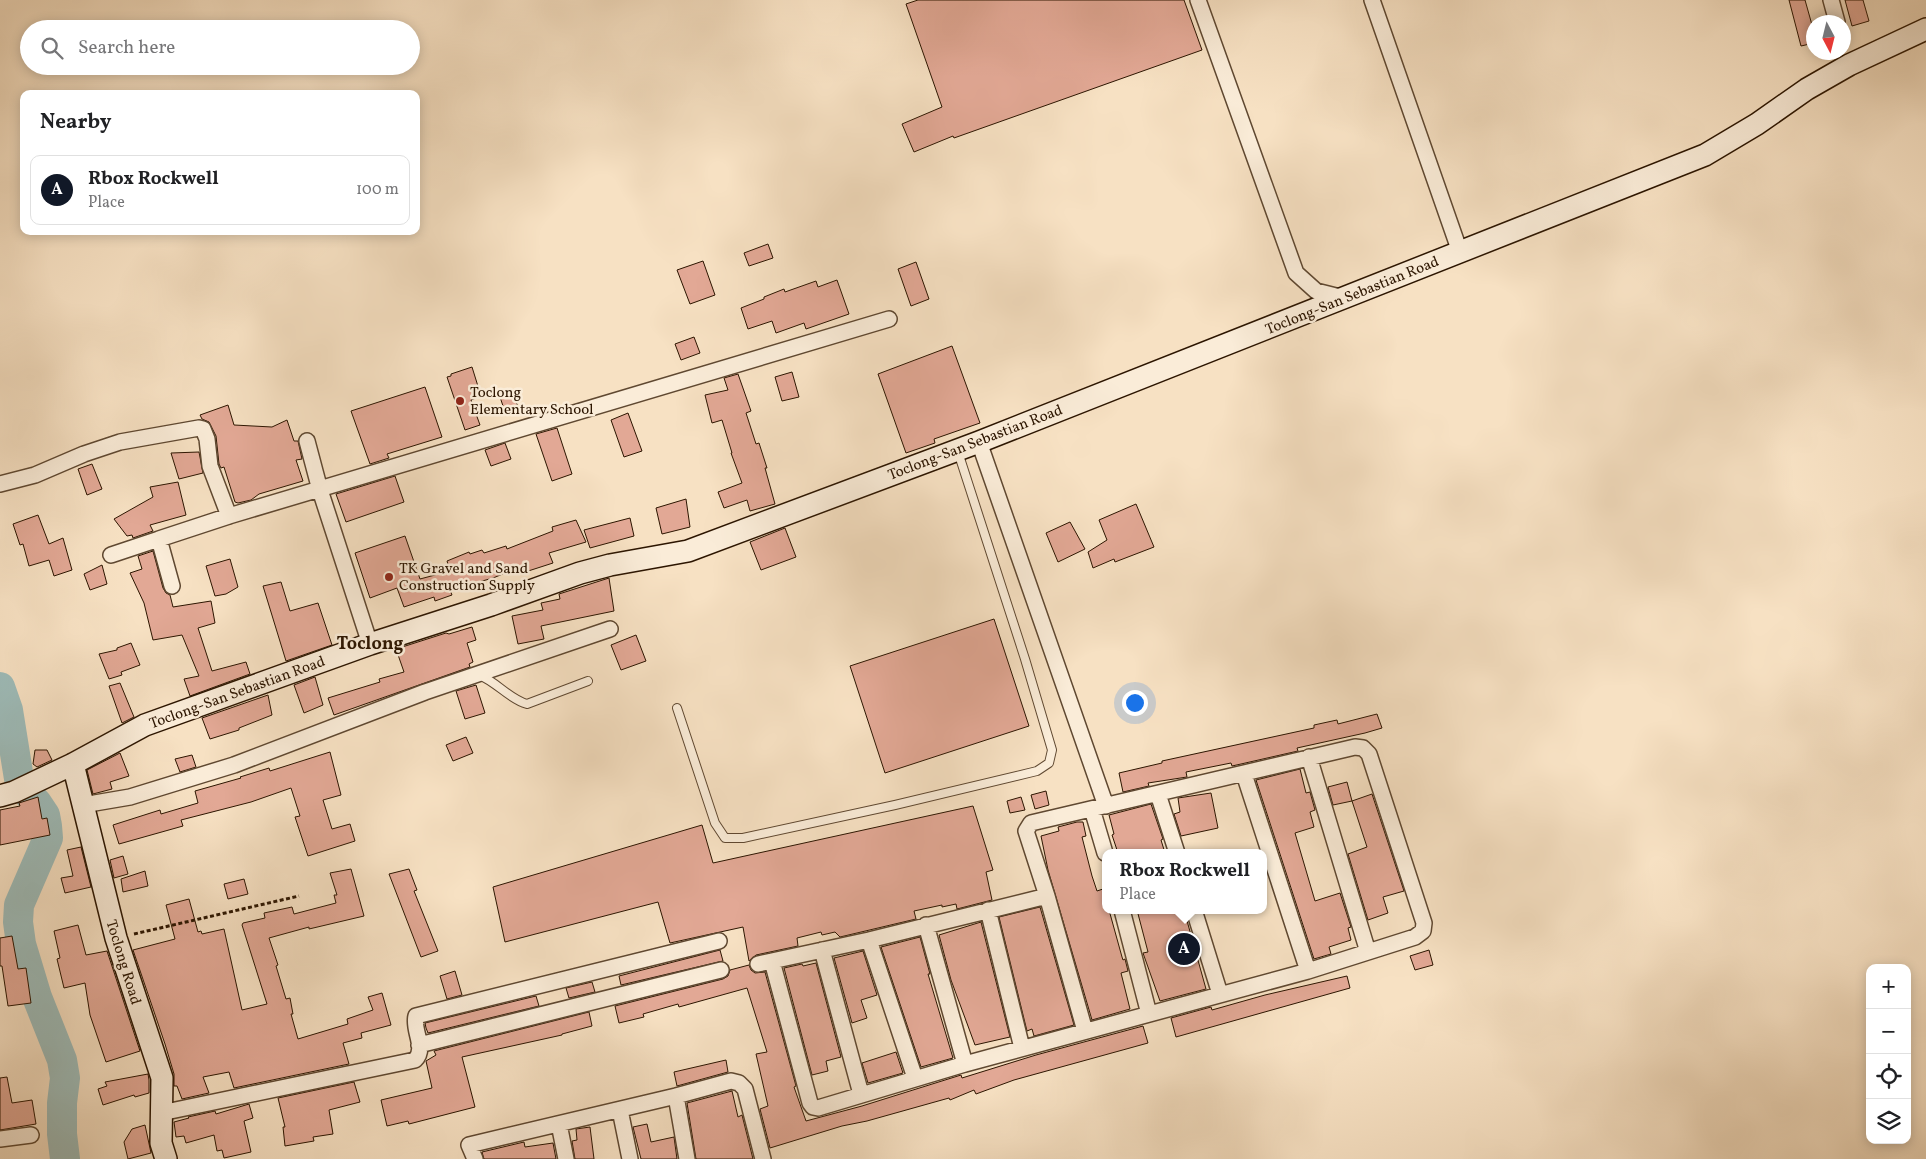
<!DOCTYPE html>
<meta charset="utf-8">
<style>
:root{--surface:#fff;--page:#f2f2f2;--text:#202124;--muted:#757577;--line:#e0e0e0;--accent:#111827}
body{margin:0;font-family:Vollkorn,serif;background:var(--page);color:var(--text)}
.controls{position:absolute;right:15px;bottom:15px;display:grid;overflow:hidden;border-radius:10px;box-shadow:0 2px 12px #0003}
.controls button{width:45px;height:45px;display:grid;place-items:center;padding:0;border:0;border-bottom:1px solid var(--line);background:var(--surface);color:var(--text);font:25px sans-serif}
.compass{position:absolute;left:1806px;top:15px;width:45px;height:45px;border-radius:50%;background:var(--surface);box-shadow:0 2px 12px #0003;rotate:173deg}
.you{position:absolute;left:1134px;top:702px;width:18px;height:18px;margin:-12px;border:4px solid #fff;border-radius:50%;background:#1a73e8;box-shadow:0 0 0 8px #1a73e833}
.badge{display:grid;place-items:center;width:32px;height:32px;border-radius:50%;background:var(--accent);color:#fff;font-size:16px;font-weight:700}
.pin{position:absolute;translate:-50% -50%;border:2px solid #fff;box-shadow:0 1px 5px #0006}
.popup{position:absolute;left:1102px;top:849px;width:165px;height:65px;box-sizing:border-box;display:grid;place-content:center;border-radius:10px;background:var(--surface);filter:drop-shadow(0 1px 4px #0005);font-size:16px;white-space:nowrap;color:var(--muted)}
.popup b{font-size:19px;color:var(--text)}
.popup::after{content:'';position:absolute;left:50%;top:100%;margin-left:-10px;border:10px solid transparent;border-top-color:var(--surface)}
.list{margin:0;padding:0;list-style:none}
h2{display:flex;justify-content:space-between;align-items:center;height:65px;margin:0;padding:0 20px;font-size:21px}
h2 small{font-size:16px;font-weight:400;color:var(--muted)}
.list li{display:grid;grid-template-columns:32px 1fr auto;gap:15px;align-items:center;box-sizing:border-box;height:70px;margin:0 10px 10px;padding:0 10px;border:1px solid var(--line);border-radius:10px}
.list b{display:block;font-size:19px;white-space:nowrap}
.list p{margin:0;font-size:16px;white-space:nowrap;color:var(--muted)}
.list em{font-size:16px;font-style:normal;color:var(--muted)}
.icon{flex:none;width:28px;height:28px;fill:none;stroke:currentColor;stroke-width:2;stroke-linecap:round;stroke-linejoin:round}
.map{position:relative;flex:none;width:1926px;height:1159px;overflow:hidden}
.search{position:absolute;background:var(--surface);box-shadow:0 2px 12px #0003;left:20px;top:20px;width:400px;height:55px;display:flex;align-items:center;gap:12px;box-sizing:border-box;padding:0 18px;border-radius:28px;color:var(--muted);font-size:19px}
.panel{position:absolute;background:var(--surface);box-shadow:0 2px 12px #0003;left:20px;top:90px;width:400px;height:145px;border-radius:10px}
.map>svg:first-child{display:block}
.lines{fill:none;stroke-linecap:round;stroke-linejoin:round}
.river{stroke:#9ebcb9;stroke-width:30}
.building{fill:#e2a895;stroke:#2c1500}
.lane-casing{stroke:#5f4831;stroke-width:10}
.street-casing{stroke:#5f4831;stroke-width:18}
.secondary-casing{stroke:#2c1500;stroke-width:24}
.path{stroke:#2c1500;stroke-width:3;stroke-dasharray:4 2.5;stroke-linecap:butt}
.lane{stroke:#faecd8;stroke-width:8}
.street{stroke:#faecd8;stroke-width:15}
.secondary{stroke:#faecd8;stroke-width:21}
.poi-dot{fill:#8f2418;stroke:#faecd8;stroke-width:2}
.labels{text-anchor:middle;stroke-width:5;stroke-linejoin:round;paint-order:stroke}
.street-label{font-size:15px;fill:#2c1500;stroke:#faecd8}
.poi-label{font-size:15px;fill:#2c1500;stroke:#faecd8;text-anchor:start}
.quarter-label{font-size:18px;font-weight:bold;fill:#2c1500;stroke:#faecd8}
</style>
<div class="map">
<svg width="1926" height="1159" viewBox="0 0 1926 1159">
<rect width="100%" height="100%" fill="#f7e1c3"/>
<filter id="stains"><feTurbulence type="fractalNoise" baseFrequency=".004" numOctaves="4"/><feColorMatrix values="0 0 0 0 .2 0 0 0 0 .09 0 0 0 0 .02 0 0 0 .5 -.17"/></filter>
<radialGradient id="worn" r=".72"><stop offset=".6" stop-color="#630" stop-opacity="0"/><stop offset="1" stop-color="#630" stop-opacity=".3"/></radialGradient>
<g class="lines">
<path class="river" d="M0,687L8,710L20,785L37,803L45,815L47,826L48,838L19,905L18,922L21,944L37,997L62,1060L65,1078L62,1103V1134L65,1159"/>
</g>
<path class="building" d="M918,0H1184L1202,50L954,138L953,136L914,152L902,124L942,107L906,4Z
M1789,0H1805L1814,32V43L1801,46Z
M1845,0H1863L1869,21L1852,26Z
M768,244L773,258L749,266L744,253Z
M703,261L715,295L690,304L677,270Z
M916,262L929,299L911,306L898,269Z
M837,280L849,314L806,329L804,323L776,333L772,321L748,329L741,308L764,299V297L784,289L785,292L816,281L818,287Z
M694,337L700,353L681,360L675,344Z
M952,346L980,423L934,439L935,443L906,453L878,374Z
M472,367L481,396L471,400L480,425L465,430L447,377L451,376V374Z
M792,372L799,397L782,401L775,377Z
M738,374L751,411L746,413L756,444L759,443L767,468H765L775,504L750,511L747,500L724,508L718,492L742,483L731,453H732L722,420L712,423L705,395L728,390L724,378Z
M425,387L442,437L387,454L389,458L370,464L351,411Z
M513,393L519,410L506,415L500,397Z
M228,405L234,425L272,427L287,420L294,441H298L302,459L296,460L303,481L259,494L251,500L238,503L235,502L224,467L221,468L219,464L216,436L209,422L202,419L200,415Z
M628,413L642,451L624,457L611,420Z
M557,428L572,474L552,481L536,434Z
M505,443L511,459L491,466L485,450Z
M199,452L203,473L179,479L171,453Z
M92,464L102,489L87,495L78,469Z
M395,476L404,502L346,522L336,494Z
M178,482L186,515L150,525L153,531L133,538L132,535L127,536L114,519L153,497L150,487Z
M686,499L690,527L662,534L656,508Z
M1136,504L1154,547L1115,562L1114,559L1093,568L1088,552L1107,540L1099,520Z
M38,515L49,544L63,538L72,570L54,576L49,560L29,566L23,544L20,545L13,524Z
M630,518L634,536L590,548L584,530Z
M576,520L586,542L549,553L553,563L522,573L520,567L493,578L450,590L452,595L435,601L434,597L404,607L397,588L370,598L355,553L405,536L420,579L450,571L447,561L469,552L470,554L482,550L484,553L506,546L507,549L553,531L552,527Z
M1070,522L1085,549L1058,562L1046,533Z
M785,528L796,557L761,570L750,542Z
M153,551L163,588L166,593L170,595L173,607L211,601L215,623L198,628L212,671L246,662L250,674L190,696L184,679L199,676L182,635L153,640L144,603L130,573L142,569L138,556Z
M230,559L238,587L226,594L215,596L206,566Z
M102,565L107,584L90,590L84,574Z
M609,578L614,611L541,626L544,639L518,644L512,616L543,610L541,603L560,599L559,594Z
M281,582L290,611L318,603L332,645L286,661L263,586Z
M994,619L1029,726L885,773L850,666Z
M472,627L476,640L467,643L473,662L469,664L470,667L334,715L328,698L380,682L379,679L404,672L396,649L446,633L449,634Z
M636,635L646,661L621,670L611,645Z
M131,643L140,665L121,672L122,675L109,679L99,654L117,650V648Z
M315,677L323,705L304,713L294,685Z
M120,683L134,717L122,723L109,686Z
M476,685L485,713L465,719L456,691Z
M268,695L272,715L239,728V730L210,739L202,718Z
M1377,714L1382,728L1365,733L1297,748L1298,751L1241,764L1232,766L1231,763L1186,772L1187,777L1148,783L1149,786L1123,792L1119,773L1162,763V761L1314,728V725L1337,720L1338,724Z
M466,737L473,753L453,761L446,745Z
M35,750H47L52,760L37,767L33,764Z
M330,752L341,795L323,800L332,829L350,824L355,841L308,856L295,817L300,816L291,788L251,802L181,820L183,826L119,844L113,825L160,810L161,814L198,803L195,791L241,778L240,777L269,768L270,771Z
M120,753L129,776L110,782L112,789L93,794L87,770Z
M192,755L196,767L180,772L175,759Z
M1300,769L1306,793L1310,792L1315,810L1310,812L1314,827L1295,833L1315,901L1340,893L1351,927L1348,928L1351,940L1329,947L1331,954L1314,959L1256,780Z
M1347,782L1352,801L1333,805L1328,787Z
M1046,791L1049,805L1035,809L1031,795Z
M1211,793L1218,828L1181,836L1174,814L1180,812L1178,798Z
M1372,794L1404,891L1383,897L1388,913L1368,920L1348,854L1367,847L1352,801Z
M38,797L42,819L47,818L50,835L0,845V810L20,806L19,803Z
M1021,797L1025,810L1010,813L1007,801Z
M1151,804L1163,839L1161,840L1165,853H1118L1112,835L1114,834L1109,815Z
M973,806L993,870L986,872L992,900L957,909L956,904L942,907V905L914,911L916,919L840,937L835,932L822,935L821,932L797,938L798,946L756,955L749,961L743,927L670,943L658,902L505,942L493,887L702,825L713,863Z
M1077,822H1083L1086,836L1082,837L1092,876L1097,891L1103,889L1105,898V910H1109L1122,957L1123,960L1125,959L1128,971L1121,973L1130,1009L1092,1020L1048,870L1041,836L1059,831L1058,827Z
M81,847L91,887L65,893L61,878L73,876L67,850Z
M123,856L128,874L114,878L110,860Z
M351,869L364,916L309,929V927L269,938L278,965L276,966L286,999L290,998L293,1014H291L298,1039L348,1024L347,1019L373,1010L368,997L382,993L391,1025L361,1033L362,1038L343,1043L349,1064L234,1088L229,1072L203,1077L209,1093L182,1099L177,1086H174V1074L165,1044L133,950L175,939L166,905L189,899L198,932L201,931L202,934L224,929L242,1010L267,1004L242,925L243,923L265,918L264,913L292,907L294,914L336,903L334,895H337L330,873Z
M409,869L417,890L414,891L438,951L421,957L389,874Z
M145,871L148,886L123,892L121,879Z
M244,879L248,894L228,899L224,884Z
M1040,907L1074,1025L1034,1036L1032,1029L1027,1031L999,917Z
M1137,910H1184L1206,989L1160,1001L1143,953L1148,952Z
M981,922L1010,1037L975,1045L951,980L939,935Z
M78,925L86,955L107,951L140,1051L106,1062L90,1015L85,983L64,988L57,959L60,958L54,931Z
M12,936L18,969L26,968L31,1003L8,1006L2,966H0V938Z
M920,937L930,974H928L953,1058L921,1067L881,947Z
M720,950L723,961L621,985L619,976Z
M1429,950L1433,965L1415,970L1410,956Z
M863,951L877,995L861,1000L867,1018L852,1023L834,958Z
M816,963L841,1057L826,1061L828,1071L812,1075L784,968L802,964L803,966Z
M749,965L751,970L755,973L765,972L796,1086L794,1087L806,1121L862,1106L961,1075L962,1078L1036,1055L1143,1026L1148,1043L1014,1080L976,1094L974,1090L950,1100L949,1098L867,1121L842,1126L770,1148L760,1109L768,1106L756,1054L767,1052L747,988L679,1007L678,1004L643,1014L644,1017L619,1023L615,1006L723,979L728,976L730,970Z
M455,971L462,995L447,999L440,976Z
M1347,976L1350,988L1176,1037L1171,1018L1211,1007L1212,1010L1265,995Z
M592,982L595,992L569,998L566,988Z
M536,996L539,1006L428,1033L426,1028L425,1023Z
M589,1012L592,1026L562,1034V1035L462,1057L475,1107L409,1124L408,1121L387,1126L381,1100L432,1088L426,1061L436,1055L434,1051Z
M896,1052L903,1073L868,1083L862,1063Z
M726,1060L728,1072L677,1086L674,1072Z
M148,1074L149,1080V1093L135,1097L134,1095L103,1105L98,1089L107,1086L105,1082Z
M7,1077L12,1103L32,1100L36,1124L0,1130V1078Z
M354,1082L360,1102L329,1110L333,1134L313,1137L314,1141L285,1146L283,1127H285L278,1098Z
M732,1091L738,1117L742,1115L753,1159H696L687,1103Z
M249,1104L253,1118L244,1121L251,1152L224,1158L222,1150L217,1151L214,1135L186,1143L184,1136L176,1137L174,1122L189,1118L188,1117L215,1111L216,1114Z
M647,1124L651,1142L674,1137L677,1159H641L633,1127Z
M145,1125L151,1153L128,1159L124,1142L132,1129Z
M590,1127L594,1159H575L572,1141L577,1140L576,1129Z
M524,1142L525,1147L553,1143L556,1159H484L482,1152Z"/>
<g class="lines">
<defs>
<path id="lane" d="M479,675C497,682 509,699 527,704L588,681
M677,708L715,823L725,838H743L895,805L1037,771L1049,763L1052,750L1025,659L958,452"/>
<path id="street" d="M1198,0L1296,273L1316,291L1344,298
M1372,0L1460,252
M1831,0L1837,22
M307,441L320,490L370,644
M979,442L1106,806
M0,484L35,475L84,454L120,442L199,428L203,429L207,439L210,466L229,516
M111,555L159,539
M172,586L159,539L229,516L889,319
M1309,757L1368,952
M1244,774L1308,971
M1158,794L1177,853
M83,805L130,797L234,765L425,692L610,629
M1092,809L1105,853
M988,910L1022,1048
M1122,910L1149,1014
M1194,910L1220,994
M926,925L965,1064
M869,940L915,1078
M822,950L861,1094
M772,961L810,1103L813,1107L818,1108L965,1064L1308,971L1415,937L1423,931L1424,923L1369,754L1363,748L1355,747L1031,823L1026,831L1047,896L1085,1031
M758,964L869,940L1047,896
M419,1045L721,970
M676,1096L687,1159
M620,1110L630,1159
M161,1113L415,1060C427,1048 412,1030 416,1016L719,941
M559,1124L566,1159
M0,1139L31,1135
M475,1159L469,1145L676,1096L731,1081L739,1083L745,1089L763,1159"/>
<path id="secondary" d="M73,764L116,938L162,1078L161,1143L166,1159
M0,796L14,792L73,764L145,725L370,644L491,605L580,573L610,565L688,551L979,442L1705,155L1757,124L1807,89L1849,65L1926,29"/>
</defs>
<use href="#lane" class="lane-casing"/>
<use href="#street" class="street-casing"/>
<use href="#secondary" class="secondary-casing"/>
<path class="path" d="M134,934L299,896"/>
<use href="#lane" class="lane"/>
<use href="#street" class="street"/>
<use href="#secondary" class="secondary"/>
</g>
<g class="poi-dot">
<circle cx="460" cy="401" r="5"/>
<circle cx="389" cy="577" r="5"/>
</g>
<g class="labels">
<g class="street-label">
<text transform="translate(1352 295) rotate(-22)" y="5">Toclong-San Sebastian Road</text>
<text transform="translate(975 442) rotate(-21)" y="5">Toclong-San Sebastian Road</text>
<text transform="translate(237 692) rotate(-20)" y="5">Toclong-San Sebastian Road</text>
<text transform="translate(124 962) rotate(73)" y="5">Toclong Road</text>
</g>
<g class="poi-label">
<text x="470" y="397">Toclong<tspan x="470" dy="17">Elementary School</tspan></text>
<text x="399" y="573">TK Gravel and Sand<tspan x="399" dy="17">Construction Supply</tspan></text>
</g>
<g class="quarter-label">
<text x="370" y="649">Toclong</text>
</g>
</g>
<rect width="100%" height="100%" filter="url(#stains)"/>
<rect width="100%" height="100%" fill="url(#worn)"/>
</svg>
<div class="controls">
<button>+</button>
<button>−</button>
<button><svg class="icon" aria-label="locate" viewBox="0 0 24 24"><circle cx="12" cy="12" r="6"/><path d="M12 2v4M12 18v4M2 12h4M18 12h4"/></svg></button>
<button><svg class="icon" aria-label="layers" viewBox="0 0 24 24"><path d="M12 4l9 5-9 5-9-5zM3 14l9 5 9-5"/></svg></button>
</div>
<svg class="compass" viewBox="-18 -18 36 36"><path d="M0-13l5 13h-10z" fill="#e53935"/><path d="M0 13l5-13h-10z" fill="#757577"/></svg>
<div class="you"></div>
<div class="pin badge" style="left:1184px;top:949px">A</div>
<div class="popup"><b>Rbox Rockwell</b>Place</div>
<div class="search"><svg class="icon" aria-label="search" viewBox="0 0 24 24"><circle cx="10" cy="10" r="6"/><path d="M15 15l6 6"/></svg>Search here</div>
<section class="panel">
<h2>Nearby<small></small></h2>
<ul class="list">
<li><span class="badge">A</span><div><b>Rbox Rockwell</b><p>Place</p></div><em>100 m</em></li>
</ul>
</section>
</div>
